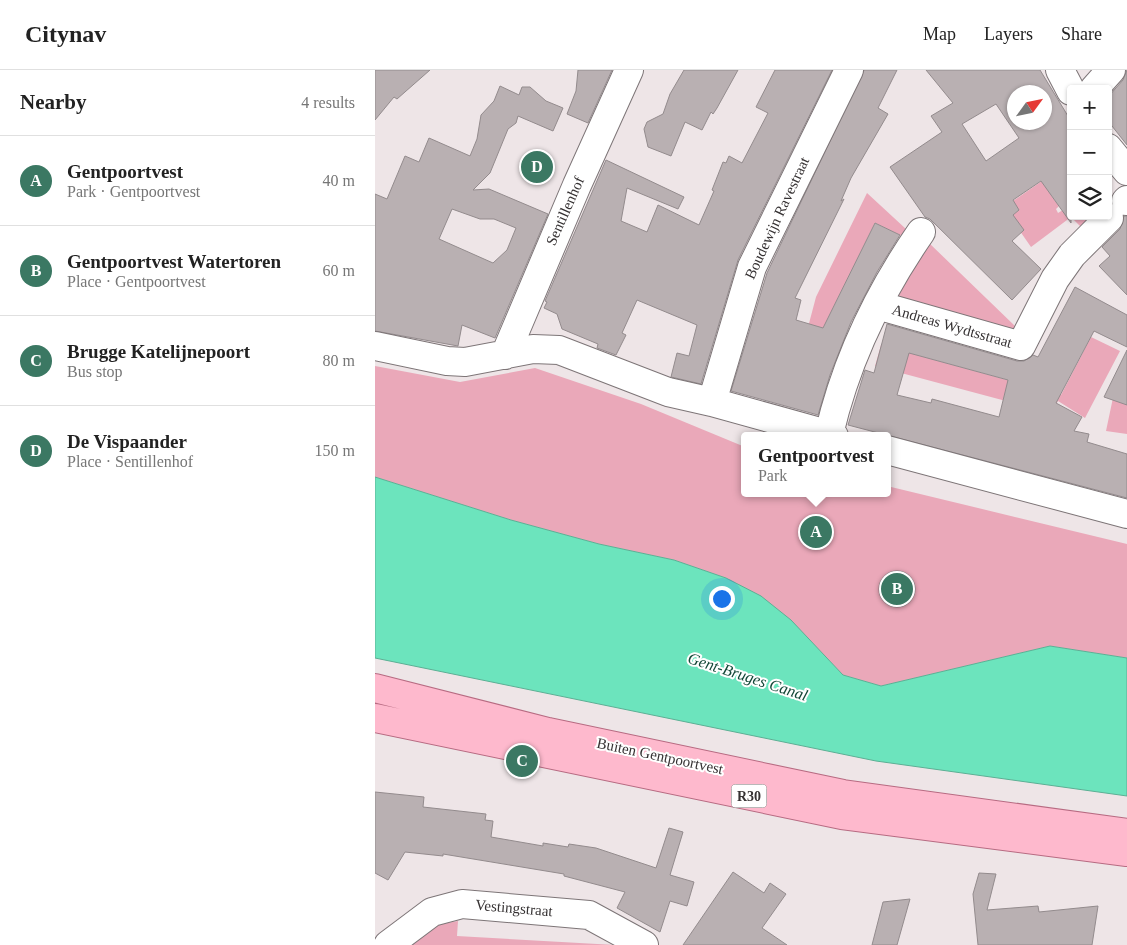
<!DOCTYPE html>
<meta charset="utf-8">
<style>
:root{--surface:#fff;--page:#f6f6f6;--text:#222;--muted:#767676;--line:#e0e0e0;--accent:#3b7863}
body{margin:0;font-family:Georgia,serif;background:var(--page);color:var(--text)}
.controls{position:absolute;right:15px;top:15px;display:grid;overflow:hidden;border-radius:5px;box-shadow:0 1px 4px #0004}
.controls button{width:45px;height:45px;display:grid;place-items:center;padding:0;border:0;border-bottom:1px solid var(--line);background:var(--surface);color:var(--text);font:25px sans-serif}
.compass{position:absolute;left:632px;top:15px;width:45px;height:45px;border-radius:50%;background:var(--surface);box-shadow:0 1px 4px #0004;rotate:57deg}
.you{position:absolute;left:346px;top:528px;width:18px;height:18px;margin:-12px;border:4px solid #fff;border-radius:50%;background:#1a73e8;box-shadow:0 0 0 8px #1a73e833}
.badge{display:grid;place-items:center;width:32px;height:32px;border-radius:50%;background:var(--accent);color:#fff;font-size:16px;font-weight:700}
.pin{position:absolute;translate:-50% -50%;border:2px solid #fff;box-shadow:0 1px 5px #0006}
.popup{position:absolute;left:366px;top:362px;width:150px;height:65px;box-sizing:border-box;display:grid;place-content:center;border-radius:5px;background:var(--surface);filter:drop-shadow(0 1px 4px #0005);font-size:16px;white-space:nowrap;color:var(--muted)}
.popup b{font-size:19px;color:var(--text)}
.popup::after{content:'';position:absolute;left:50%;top:100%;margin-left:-10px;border:10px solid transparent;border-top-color:var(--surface)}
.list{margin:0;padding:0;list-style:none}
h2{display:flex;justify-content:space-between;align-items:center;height:65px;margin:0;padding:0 20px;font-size:21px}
h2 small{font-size:16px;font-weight:400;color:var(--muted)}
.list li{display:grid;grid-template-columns:32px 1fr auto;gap:15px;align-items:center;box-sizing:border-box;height:90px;padding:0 20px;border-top:1px solid var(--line)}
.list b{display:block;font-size:19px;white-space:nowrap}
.list p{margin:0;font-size:16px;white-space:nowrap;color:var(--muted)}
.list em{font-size:16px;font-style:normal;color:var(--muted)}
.icon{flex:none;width:28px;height:28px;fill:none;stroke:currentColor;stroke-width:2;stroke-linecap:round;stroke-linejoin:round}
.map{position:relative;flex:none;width:752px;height:875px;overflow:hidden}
header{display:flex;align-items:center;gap:30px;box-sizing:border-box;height:70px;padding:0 25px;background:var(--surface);border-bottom:1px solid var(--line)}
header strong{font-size:24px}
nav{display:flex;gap:28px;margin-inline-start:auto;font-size:18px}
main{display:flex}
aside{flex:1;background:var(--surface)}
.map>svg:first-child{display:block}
.green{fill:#eaa8b9}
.water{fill:#6ce4bd;stroke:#5caf94}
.building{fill:#b9b0b2;stroke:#938b8d;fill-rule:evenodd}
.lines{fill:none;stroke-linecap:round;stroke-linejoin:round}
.minor-casing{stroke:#7d7577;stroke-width:30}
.major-casing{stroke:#b76b82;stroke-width:30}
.minor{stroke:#fff;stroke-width:28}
.major{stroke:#feb9cd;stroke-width:28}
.labels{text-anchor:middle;stroke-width:4;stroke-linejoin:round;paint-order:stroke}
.shield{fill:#fff;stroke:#727070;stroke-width:1}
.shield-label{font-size:14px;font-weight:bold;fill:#363233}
.street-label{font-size:15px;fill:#363233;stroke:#fff}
.water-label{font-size:16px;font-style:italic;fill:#144838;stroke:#fff}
</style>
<header>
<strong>Citynav</strong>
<nav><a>Map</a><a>Layers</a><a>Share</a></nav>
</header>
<main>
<aside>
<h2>Nearby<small>4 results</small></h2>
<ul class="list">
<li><span class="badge">A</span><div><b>Gentpoortvest</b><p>Park · Gentpoortvest</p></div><em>40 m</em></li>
<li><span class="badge">B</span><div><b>Gentpoortvest Watertoren</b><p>Place · Gentpoortvest</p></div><em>60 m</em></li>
<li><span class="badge">C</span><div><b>Brugge Katelijnepoort</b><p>Bus stop</p></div><em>80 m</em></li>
<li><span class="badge">D</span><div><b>De Vispaander</b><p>Place · Sentillenhof</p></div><em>150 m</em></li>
</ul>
</aside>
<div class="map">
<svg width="752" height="875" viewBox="0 0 752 875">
<rect width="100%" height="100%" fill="#eee5e7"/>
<path class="green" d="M677,104L682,119L675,124L684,136L681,139L683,143L691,138L696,146H725L710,161L696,147L656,177L635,147L644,140L638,131Z
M492,123L531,159L527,166L500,153L459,236L444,283L428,276L441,227Z
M553,172L641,257L629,264L521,230L525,203Z
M716,267L745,281L710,348L683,331L676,343L500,296L506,275L686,325Z
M0,296L85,312L160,298L266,334L370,377V423H512V416L752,474V588L675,576L506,616L468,605L415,550L351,508L299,490L224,474L136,450L0,407Z
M739,323L752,327V364L731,361Z
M83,851L82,866L240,875H35L62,855Z"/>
<path class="water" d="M0,407L136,450L224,474L299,490L351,508L386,526L416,550L468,605L506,616L675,576L752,588V726L501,691L0,588Z"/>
<path class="building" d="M0,0H55L22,29L19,27L0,50Z
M203,0H237L213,53L192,44L201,21Z
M309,0H363L342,38L338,44L336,42L327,60L310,52L296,86L273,77L269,59L272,52L288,44L295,24Z
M400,0H457L363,190L326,314L296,307L302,283L314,286L322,255L262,230L247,263L251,265L241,285L222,278L223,274L187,259L182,244L169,238L172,232L170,231L231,90L309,127L303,139L252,118L246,151L272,162L283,135L324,155L339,121L337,120L348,92L351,93L354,86L367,93L393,43L381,37Z
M489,0H522L503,38L513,44L476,108L466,131L469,129L420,228L426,230L421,250L448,258L500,153L525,165L502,202L476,252L455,305L443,345L356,321L392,203Z
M551,0H665L696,51V153L666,111L638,130L644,140L638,145L649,160L637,171L666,199L637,230L555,149L550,147L515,97L567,62L556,46L578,33ZM640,22H670V52H640ZM621,34L644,68L611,91L587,54Z
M752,0V75L733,51V27L748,10Z
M125,16L144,25L147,17H155L171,31L188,38L178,61L143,46L141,53L133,59L115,103L98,120L114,119L173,144L120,268L87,255L83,276L0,261V124L12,129L30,86L44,92L54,68L95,86L102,69L106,45L119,31ZM77,139L105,149H119L141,158L132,180L118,193L64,169Z
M749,146H752V225L724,196L735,186L727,177L745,159Z
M700,217L752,245V277L719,261L681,333L707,347L699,361L714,364L712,372L752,384V428L473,355L490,300L499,303L512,254L642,291H649L658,285L663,287ZM534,283L633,310L624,347L557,329L556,333L522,325Z
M752,280V335L729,327Z
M504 519a18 18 0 1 1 36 0a18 18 0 1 1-36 0Z
M0,722L49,727L48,737L111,744L110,750L118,751L116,767L168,776V773L193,777L194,774L221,778L281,798L294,758L308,762L295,805L319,812L312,836L295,831L285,862L242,838L250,822L189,806V804L68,784V786L30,782L13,810L0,803Z
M358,802L389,823L395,813L411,824L387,858L412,875H308Z
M604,803L621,804L612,840L663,836L664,842L723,836L717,875H603L598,824Z
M535,829L522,875H497L508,832Z"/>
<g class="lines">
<defs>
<path id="minor" d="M685,0L696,21
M719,19L736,0
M733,78L752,101
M751,131L752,130
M502,235L646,276L680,209L697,185L734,148
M0,276L72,291L90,292L158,279L184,280L293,322L337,332L459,366
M130,285L202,115L254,0
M337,332L377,197L474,0
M454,364C471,291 503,224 546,162
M512,380L752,444
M13,875L57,842L87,834L214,845L269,875"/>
<path id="major" d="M0,618L173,662L468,724L752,763
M0,648L467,745L752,782"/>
</defs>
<use href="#minor" class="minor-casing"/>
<use href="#major" class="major-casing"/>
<use href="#minor" class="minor"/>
<use href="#major" class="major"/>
</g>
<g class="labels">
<rect class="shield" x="356.5" y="714.5" width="35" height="23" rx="4"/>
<g class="shield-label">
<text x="374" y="731">R30</text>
</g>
<g class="street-label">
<text transform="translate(190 141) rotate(-66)" y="5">Sentillenhof</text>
<text transform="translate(402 148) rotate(-65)" y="5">Boudewijn Ravestraat</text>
<text transform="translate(577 256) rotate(16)" y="5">Andreas Wydtsstraat</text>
<text transform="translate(285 686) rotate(12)" y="5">Buiten Gentpoortvest</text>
<text transform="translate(139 838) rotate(5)" y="5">Vestingstraat</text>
</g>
<g class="water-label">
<text transform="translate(373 606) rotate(18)" y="6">Gent-Bruges Canal</text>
</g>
</g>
</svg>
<div class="controls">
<button>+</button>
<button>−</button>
<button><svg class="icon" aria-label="layers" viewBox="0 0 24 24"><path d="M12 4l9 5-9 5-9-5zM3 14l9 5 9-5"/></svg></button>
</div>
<svg class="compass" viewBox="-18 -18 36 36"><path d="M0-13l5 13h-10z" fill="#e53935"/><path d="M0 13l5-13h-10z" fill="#767676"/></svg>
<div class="you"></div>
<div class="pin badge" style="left:441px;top:462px">A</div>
<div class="popup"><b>Gentpoortvest</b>Park</div>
<div class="pin badge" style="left:522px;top:519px">B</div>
<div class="pin badge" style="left:147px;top:691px">C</div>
<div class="pin badge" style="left:162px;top:97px">D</div>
</div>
</main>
